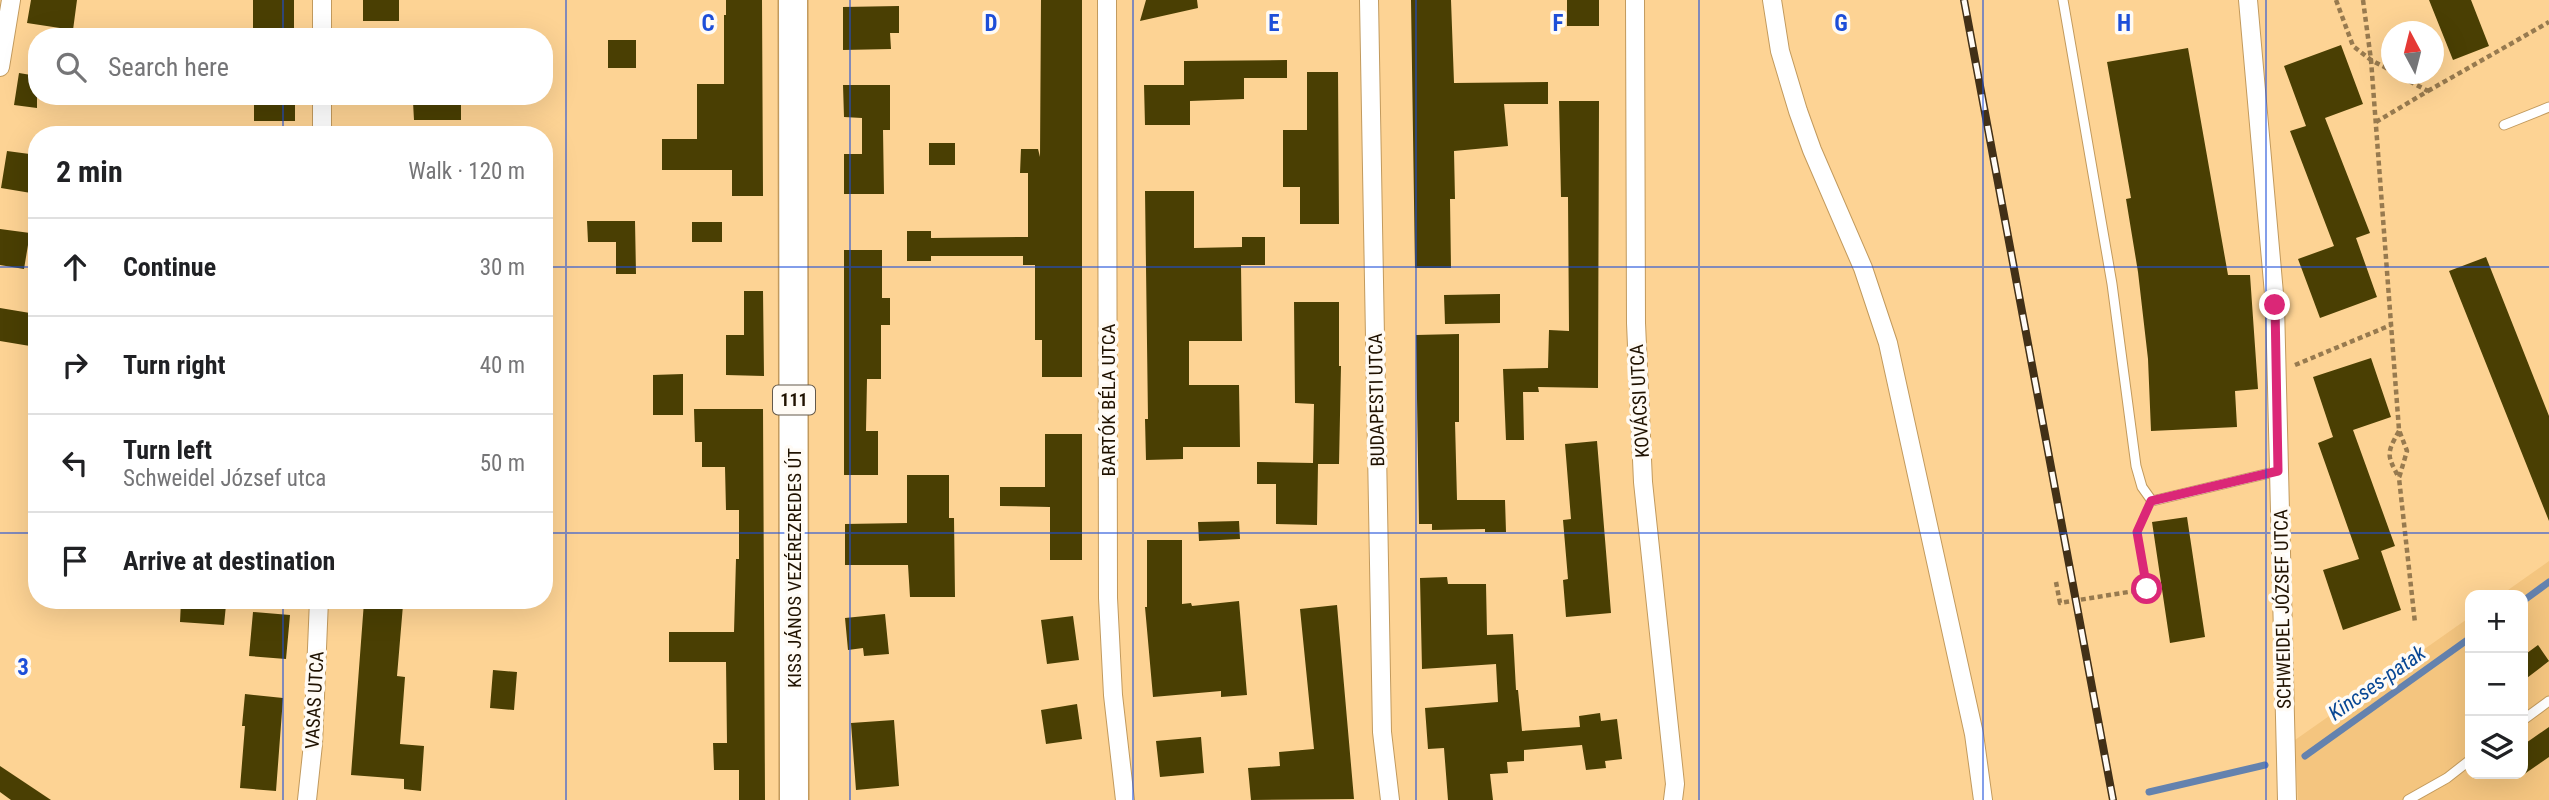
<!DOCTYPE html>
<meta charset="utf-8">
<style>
:root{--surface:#fff;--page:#f2f2f2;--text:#202124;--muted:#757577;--line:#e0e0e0}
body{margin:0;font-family:"Roboto Condensed",sans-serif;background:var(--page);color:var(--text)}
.controls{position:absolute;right:21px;bottom:21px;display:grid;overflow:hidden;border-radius:14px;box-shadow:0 7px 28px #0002}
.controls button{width:63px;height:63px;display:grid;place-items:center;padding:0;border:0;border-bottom:2px solid var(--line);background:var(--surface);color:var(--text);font:35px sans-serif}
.compass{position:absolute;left:2381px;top:21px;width:63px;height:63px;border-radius:50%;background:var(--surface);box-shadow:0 7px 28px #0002;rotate:353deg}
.stop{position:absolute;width:21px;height:21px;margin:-16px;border:5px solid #db2777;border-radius:50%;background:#fff}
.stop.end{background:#db2777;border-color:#fff;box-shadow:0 2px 7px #0008}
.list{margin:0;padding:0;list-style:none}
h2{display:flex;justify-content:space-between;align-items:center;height:91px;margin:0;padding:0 28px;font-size:30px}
h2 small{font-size:23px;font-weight:400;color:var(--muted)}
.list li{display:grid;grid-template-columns:46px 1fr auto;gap:21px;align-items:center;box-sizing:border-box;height:98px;padding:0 28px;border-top:2px solid var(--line)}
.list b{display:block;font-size:26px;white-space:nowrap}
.list p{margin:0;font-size:23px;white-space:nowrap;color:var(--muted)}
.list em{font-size:23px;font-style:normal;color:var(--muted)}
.icon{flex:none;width:38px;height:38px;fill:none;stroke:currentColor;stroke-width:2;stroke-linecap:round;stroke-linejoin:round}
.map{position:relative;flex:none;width:2549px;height:800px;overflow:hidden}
.search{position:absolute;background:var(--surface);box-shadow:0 7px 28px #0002;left:28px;top:28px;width:525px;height:77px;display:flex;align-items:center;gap:18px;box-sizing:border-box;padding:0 24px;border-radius:28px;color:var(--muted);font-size:26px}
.panel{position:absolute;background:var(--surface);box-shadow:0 7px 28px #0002;left:28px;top:126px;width:525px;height:483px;border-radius:28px}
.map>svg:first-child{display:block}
.built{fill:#f4c57f}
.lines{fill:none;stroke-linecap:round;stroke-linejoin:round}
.stream{stroke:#6482ae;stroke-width:7}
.building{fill:#4a3f03}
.service-casing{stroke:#c29a5d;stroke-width:11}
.minor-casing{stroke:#c29a5d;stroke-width:20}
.primary-casing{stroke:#c29a5d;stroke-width:31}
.path{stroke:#977a4f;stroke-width:4.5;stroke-dasharray:5 3.5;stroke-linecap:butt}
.service{stroke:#fff;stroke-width:9}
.minor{stroke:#fff;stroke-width:18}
.primary{stroke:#fff;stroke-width:28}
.rail-casing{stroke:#423017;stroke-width:8}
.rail{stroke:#fffbf5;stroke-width:5;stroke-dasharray:16;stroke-linecap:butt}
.route{stroke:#db2777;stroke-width:9}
.grid{fill:none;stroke:#1d4ed8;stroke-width:2;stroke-opacity:0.55}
.labels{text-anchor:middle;stroke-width:7;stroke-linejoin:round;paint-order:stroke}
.shield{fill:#fffbf5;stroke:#63584a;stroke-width:2}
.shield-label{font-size:18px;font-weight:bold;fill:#201200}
.street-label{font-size:19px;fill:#201200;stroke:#fffbf5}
.water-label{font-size:21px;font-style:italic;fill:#084794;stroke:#fffbf5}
.grid-label{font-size:23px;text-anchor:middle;font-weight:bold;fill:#1d4ed8;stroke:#fffbf5;stroke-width:7;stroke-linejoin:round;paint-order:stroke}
</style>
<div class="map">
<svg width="2549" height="800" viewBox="0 0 2549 800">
<rect width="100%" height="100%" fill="#fdd394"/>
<path class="built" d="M2549,561V800H2298L2295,740L2470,617V774H2523V595H2501Z"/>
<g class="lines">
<path class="stream" d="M2523,601L2549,582
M2305,756L2470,638
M2149,792L2265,765"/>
</g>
<path class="building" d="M31,0H77L73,30L27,23Z
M253,0H294V37H253Z
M363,0H399V21H363Z
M726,0H762L763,196H732V170H662V139H697V84H724V15H726Z
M1041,0H1082V377H1042V340H1035V265H1023V256H931V261H907V231H931V238L1028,237V173H1020L1021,149H1038L1040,157Z
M1146,0H1197L1198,8L1140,21Z
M1411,0H1451L1454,83L1548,82V104H1504L1508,146L1454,151L1455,199H1450L1451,268H1415Z
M1567,0H1599V26H1567Z
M2429,0H2471L2489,46L2453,60Z
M899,6V33H890L891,49L843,50V7Z
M608,40H636V68H608Z
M2341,45L2363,104L2325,118L2370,233L2356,238L2377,297L2320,318L2298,259L2334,246L2290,131L2306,126L2284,66Z
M2188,48L2228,275H2250L2258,389L2235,391L2237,427L2151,431L2148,359L2138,272L2126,199L2131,198L2107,62Z
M1287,60V78H1244V99L1190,101V125H1145L1144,85H1184V61Z
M1307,72H1338L1339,224H1300V187H1283V130H1307Z
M19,73L37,76V108L14,105Z
M843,85H890V130H883L884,194H844V154H862V118L844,117Z
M254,96H295V121H254Z
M1559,101H1599L1598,388L1538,387L1539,392H1523L1524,440H1506L1503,369L1548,368L1549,330L1569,331L1568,197H1561Z
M413,102H461V120H414Z
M929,143H955V165H929Z
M7,151L37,155V194L1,188Z
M1145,191H1194V248L1242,247V237H1265V265H1241L1242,341H1189V385H1239L1240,447H1183V459L1146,460L1145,419H1148Z
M587,221H635L636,274H616V242H588Z
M692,222H722V242H692Z
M0,229L30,233L24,269L0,265Z
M844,250H882V298H890V325H881V379H867L866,431H878V475H844Z
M2486,257L2549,416V521L2449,271Z
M744,291H763L764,376L726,375V335H744Z
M1500,294V323L1445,324L1444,295Z
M1294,302H1339V366H1341L1339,464H1318L1317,525L1276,524V484H1257V462L1313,463L1314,404L1295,403Z
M0,308L36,314L30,346L0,341Z
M1459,334V422H1455L1457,500H1505L1506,532H1485V529L1432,530V524H1419L1416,335Z
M2371,358L2391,417L2353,430L2395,546L2381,551L2401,610L2343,630L2323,570L2359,559L2318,443L2333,437L2313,377Z
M683,374V415H653V375Z
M694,409H763L765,800H739V770H714L713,743H727L726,662H669V632H734L736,559H739V510H726L725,467H702V442H695Z
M1045,434H1082V560H1050V507L1000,506V487H1045Z
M1597,441L1611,613L1566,617L1563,580L1568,579L1563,520L1571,519L1565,444Z
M907,475H949V518H954L955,597H910L908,565H845V524L907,523Z
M2187,517L2205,637L2170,643L2152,522Z
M1239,521L1240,539L1199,541L1198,522Z
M1147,540H1182V604L1191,603L1192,606L1239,601L1247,695L1221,697V691L1153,697L1145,607H1147Z
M1447,577L1448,584H1486L1487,635L1513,634L1516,690H1518L1522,731L1580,727L1579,716L1600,713L1601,721L1617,719L1622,759L1605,761L1606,768L1586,770L1582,745L1524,750V761L1507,762L1508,773L1490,774L1493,800H1448L1444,748L1428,749L1425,708L1498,702L1496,664L1422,669L1420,578Z
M181,601L226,605L224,625L180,622Z
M364,602L403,605L397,676L405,677L400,744L424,746L421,791L404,789V779L351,775Z
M1337,605L1354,799L1251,800L1248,768L1280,766L1279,752L1314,749L1300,609Z
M253,612L290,615L286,659L249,656Z
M885,614L889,654L864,656L863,648L848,650L845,618Z
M1073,616L1079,660L1047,664L1041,620Z
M2538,645L2549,661L2523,681V656Z
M493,670L517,672L514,710L490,708Z
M245,694L283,698L276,791L240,788L245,726H242Z
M1077,704L1082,739L1046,744L1041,710Z
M894,720L899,786L856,790L851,723Z
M2549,727V757L2523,775V745Z
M1201,737L1204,773L1160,777L1156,741Z
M0,766L51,800H11L0,792Z"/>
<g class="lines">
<defs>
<path id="service" d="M2063,0L2112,284L2136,466L2142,487L2152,501L2278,471
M2504,125L2549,107
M2523,720L2549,701
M2408,800L2447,778L2470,760"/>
<path id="minor" d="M322,0V37
M1107,0L1108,598L1113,695L1125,800
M1369,0L1382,732L1390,800
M1635,0L1636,323L1643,482L1675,784L1673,800
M1772,0L1780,51L1798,111L1812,150L1863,268L1888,343L1974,734L1983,800
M2248,0L2275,305L2287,800
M0,67L11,0
M322,96V135
M307,800L313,744L319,600"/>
<path id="primary" d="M793,0L794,800"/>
</defs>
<use href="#service" class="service-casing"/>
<use href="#minor" class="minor-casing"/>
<use href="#primary" class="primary-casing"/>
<path class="path" d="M2336,0L2353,46L2371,60L2392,71
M2363,0L2371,60L2399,430L2407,451L2399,478L2415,623
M2428,91L2549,22
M2376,122L2428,91L2396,74
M2295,365L2391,325
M2399,431C2386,454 2387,455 2399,478
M2056,582L2060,603L2147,589L2137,532L2145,514"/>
<use href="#service" class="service"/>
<use href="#minor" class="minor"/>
<use href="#primary" class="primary"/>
<defs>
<path id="rail" d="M1964,0L2113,800"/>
</defs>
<use href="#rail" class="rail-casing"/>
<use href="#rail" class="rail"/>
</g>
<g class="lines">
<path class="route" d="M2147,589L2137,532L2151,501L2278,471L2275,305"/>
</g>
<path class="grid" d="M283,0V37M566,0V800M850,0V800M1133,0V800M1416,0V800M1699,0V800M1983,0V800M2266,0V800M283,96V135M0,267H37M544,267H2549M0,533H37M544,533H2549M283,600V800"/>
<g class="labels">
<rect class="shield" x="773" y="385.5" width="42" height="29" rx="5"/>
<g class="shield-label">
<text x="794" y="406">111</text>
</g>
<g class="street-label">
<text transform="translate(1108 400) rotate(-90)" y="7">BARTÓK BÉLA UTCA</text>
<text transform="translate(1376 400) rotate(-91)" y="7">BUDAPESTI UTCA</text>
<text transform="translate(1639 401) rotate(-93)" y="7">KOVÁCSI UTCA</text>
<text transform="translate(794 568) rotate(-90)" y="7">KISS JÁNOS VEZÉREZREDES ÚT</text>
<text transform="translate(2282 609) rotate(-91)" y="7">SCHWEIDEL JÓZSEF UTCA</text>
<text transform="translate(314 700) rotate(-87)" y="7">VASAS UTCA</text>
</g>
<g class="water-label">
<text transform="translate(2377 683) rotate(-35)" y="7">Kincses-patak</text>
</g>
</g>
<g class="grid-label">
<text x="708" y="31">C</text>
<text x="991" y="31">D</text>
<text x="1274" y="31">E</text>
<text x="1558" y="31">F</text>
<text x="1841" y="31">G</text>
<text x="2124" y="31">H</text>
<text x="23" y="675">3</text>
</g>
</svg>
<div class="controls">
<button>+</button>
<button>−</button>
<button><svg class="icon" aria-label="layers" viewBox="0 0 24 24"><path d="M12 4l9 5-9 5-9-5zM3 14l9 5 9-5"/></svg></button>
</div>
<svg class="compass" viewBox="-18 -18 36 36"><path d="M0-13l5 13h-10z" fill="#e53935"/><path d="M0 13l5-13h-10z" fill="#757577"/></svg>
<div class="stop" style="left:2147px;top:589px"></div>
<div class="stop end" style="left:2275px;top:305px"></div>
<div class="search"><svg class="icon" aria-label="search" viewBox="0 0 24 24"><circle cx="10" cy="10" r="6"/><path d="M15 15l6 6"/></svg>Search here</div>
<section class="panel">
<h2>2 min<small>Walk · 120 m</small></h2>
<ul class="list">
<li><svg class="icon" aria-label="ahead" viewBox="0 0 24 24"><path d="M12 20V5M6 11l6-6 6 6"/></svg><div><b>Continue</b></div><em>30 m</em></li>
<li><svg class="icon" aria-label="right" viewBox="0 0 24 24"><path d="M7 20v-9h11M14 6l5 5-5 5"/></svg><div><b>Turn right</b></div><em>40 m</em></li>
<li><svg class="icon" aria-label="left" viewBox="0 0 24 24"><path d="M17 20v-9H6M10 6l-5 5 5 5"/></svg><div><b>Turn left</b><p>Schweidel József utca</p></div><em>50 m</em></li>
<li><svg class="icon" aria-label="arrive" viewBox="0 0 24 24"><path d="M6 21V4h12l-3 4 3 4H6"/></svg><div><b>Arrive at destination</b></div></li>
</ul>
</section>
</div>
